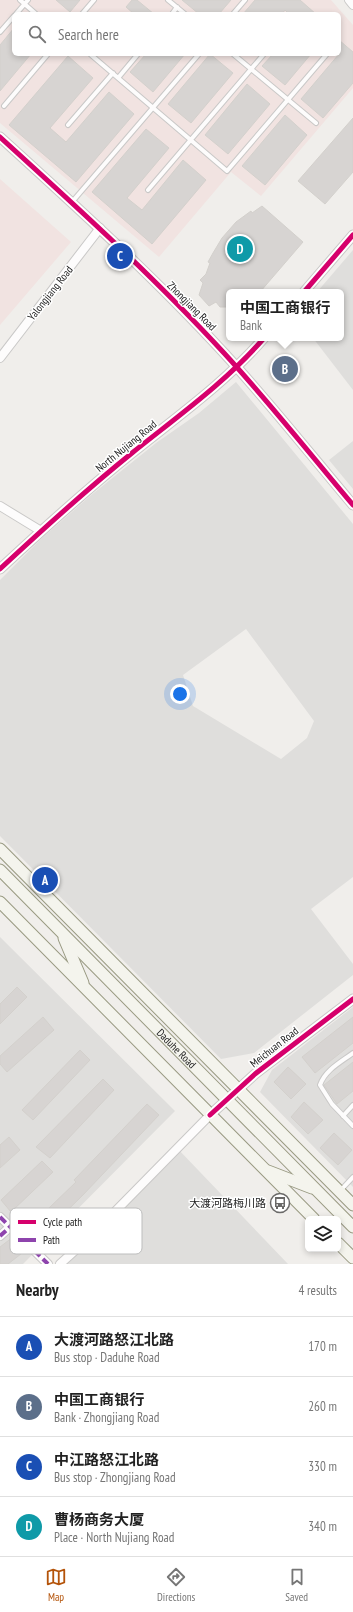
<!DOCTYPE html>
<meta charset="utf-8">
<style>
:root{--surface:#fff;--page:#f6f6f6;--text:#222;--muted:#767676;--line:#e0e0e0;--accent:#b45309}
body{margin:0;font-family:"PT Sans Narrow","Noto Sans SC",sans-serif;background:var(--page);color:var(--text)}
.controls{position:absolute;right:12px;bottom:12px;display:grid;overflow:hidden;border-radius:6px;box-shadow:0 2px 6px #0003}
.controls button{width:36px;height:36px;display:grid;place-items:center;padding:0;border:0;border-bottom:1px solid var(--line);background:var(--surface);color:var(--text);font:20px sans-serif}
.you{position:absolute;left:180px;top:694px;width:14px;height:14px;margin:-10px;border:3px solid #fff;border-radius:50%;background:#1a73e8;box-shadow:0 0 0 6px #1a73e833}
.badge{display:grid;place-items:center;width:26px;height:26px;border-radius:50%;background:var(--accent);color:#fff;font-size:13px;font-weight:700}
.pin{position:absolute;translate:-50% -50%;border:2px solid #fff;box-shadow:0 1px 4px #0006}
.popup{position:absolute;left:226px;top:289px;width:118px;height:52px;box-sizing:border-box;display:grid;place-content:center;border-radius:6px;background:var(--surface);filter:drop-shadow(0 1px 3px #0005);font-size:13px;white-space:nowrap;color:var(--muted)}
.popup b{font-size:15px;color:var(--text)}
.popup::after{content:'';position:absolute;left:50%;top:100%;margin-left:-8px;border:8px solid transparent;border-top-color:var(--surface)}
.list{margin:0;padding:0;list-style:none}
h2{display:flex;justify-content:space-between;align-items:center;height:52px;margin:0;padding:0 16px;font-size:17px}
h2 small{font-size:13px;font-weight:400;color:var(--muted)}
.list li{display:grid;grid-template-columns:26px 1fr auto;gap:12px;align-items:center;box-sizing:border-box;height:60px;padding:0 16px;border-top:1px solid var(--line)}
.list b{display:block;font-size:15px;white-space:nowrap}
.list p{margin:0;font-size:13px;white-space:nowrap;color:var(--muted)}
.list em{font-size:13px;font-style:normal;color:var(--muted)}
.icon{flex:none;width:22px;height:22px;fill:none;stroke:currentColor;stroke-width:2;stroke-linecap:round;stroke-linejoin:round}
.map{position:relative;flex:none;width:353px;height:1264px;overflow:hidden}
.search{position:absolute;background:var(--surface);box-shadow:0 2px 6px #0003;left:12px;right:12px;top:12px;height:44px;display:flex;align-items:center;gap:10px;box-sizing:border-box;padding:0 14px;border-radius:6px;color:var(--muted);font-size:15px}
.sheet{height:292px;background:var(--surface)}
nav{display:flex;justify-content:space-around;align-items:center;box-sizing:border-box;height:56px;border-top:1px solid var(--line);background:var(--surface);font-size:11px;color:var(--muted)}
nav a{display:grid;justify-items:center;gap:2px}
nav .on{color:var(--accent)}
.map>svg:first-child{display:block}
.residential{fill:#dfdedc;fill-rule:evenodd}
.commercial{fill:#f1e3e1;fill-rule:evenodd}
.building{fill:#d7d4d2;stroke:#d3d0cc}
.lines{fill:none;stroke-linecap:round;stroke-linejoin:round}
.service-casing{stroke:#c9c8c7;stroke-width:6}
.minor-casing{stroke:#c9c8c7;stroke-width:10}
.tertiary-casing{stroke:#c9c8c7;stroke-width:11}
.secondary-casing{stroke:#999a82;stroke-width:13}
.service{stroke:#fdfcfc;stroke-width:4}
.minor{stroke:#fdfcfc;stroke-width:8}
.tertiary{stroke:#fdfcfc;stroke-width:9}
.secondary{stroke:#f4f4ed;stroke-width:11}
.quiet{stroke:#8e44ad;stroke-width:4;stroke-dasharray:8 4;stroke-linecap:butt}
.cycleway-casing{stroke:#fff;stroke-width:8}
.cycleway{stroke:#d6006c;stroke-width:5}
.labels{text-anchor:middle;stroke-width:3;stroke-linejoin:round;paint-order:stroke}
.street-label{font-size:11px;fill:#222;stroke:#fff}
.poi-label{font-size:11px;fill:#222;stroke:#fff;text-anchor:end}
.key{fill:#fff;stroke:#bdbdbd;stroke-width:1}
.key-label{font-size:11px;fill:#222}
</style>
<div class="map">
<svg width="353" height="1264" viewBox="0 0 353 1264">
<rect width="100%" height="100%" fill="#f0eeeb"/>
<path class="residential" d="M353,250V390L313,338H341V292H317Z
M236,382L353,524V877L311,909L353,964V975L254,1053L221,1059L0,836V580L41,539L90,496L156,443L199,413ZM246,629L314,721L307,738L281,759L193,706L183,675Z
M353,441V489L329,460Z
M0,937L175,1111L23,1264H0Z
M353,1007V1187L260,1092L272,1070Z
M177,1148L288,1264H59Z"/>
<path class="commercial" d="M0,0H331L353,25V88L261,196L231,172L159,257L0,123ZM14,14H339V54H14Z
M0,179L71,242L0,325Z"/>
<path class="building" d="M56,0H80L70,12Z
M132,0H137L154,14H134L126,7Z
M182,0H231L219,14H199Z
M255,0H300L316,14H289L285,10L282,14H243Z
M14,28V54H31L0,91V45Z
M339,40L353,52V83L323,118L301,99L339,54Z
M146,54H185L153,92L130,72Z
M210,54L233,73L191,123L168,104Z
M273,54H311L285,85L262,66Z
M68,56L93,78L50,128L66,142L109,92L134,114L76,182L9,125Z
M247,84L270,104L228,154L205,135Z
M285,115L307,135L265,185L242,166Z
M353,118V172L325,204L298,181Z
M146,129L169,148L127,198L142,210L183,160L206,180L152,244L92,192Z
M262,206L303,242L260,292H229V307H220L216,302L209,306L199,295L203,283L200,280L206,274L210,263L208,262L213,253L222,238L236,222L251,211L252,213Z
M17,987L27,997L0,1024V1004Z
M43,1017L54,1030L7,1072L0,1064V1056Z
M353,1017V1043L315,1073L302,1057Z
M80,1050L90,1060L33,1120L22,1110Z
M353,1062V1091L337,1104L324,1085Z
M288,1067L306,1084L291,1099L274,1082Z
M103,1079L114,1090L50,1158L36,1147Z
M304,1102L323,1120L308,1134L291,1117Z
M147,1104L159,1115L82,1196L34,1243L24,1232L76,1182L74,1180Z
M334,1133L352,1150L338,1165L320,1148Z
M9,1137L20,1150L0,1168V1145Z
M42,1161L53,1172L11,1212L1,1200Z
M13,1237L26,1250L8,1264H0V1247Z"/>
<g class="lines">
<defs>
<path id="service" d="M20,0L36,14
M168,0L185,14
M16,14L28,0
M82,14L94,0
M172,14L177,7
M233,14L245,0
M0,32L14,16
M90,54L227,171L327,54
M233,54L316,123
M118,78L138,54
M4,106L48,54
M68,125L113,73
M148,190L264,54
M72,202L199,54
M353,1053C341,1062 325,1070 320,1085L332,1104L353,1126
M343,1116L353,1105
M340,1191L353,1177"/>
<path id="minor" d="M349,0L353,5
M0,358L100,228
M0,506L41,531
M0,1217L48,1264
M0,1236L10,1227
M60,1264L90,1237L210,1115"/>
<path id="tertiary" d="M0,137C77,207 154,277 224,353C269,402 310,454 353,505
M304,292L353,235
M0,569C43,529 86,490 132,453C178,416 226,382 264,338
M210,1115L255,1074L353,999"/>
<g id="secondary">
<path d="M0,849L353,1205"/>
<path id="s1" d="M0,870L353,1227"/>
<path d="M0,902L314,1219"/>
<path d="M64,938L83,983"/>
<path d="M268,1171L312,1188"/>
<path d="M338,1243L353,1258"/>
</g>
</defs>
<use href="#service" class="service-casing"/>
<use href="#minor" class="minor-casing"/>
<use href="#tertiary" class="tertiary-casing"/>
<use href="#secondary" class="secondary-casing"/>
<use href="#service" class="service"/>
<use href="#minor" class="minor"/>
<use href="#tertiary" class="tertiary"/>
<use href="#secondary" class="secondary"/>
<path class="quiet" d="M0,1217L48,1264
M0,1236L10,1227"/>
<defs>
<path id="cycleway" d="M0,137C77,207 154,277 224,353C269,402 310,454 353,505
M304,292L353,235
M0,569C43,529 86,490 132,453C178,416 226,382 264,338
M210,1115L255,1074L353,999"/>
</defs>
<use href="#cycleway" class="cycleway-casing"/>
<use href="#cycleway" class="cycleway"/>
</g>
<defs>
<symbol id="bus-ring" viewBox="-11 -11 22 22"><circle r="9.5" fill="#fff" stroke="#6a6968" stroke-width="1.5"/><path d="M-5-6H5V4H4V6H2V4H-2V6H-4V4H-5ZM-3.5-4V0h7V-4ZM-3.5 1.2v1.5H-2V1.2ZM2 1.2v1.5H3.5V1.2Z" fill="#6a6968"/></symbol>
</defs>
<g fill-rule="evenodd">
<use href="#bus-ring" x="269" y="1192" width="22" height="22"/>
</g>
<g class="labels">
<g class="street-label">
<text transform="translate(50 293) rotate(-52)" y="4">Yalongjiang Road</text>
<text transform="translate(192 306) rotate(45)" y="4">Zhongjiang Road</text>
<text transform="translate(126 446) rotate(-39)" y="4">North Nujiang Road</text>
<text transform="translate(274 1047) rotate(-38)" y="4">Meichuan Road</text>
<text dy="4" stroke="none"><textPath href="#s1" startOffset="251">Daduhe Road</textPath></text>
</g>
<g class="poi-label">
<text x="266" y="1207">大渡河路梅川路</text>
</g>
</g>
<rect x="10" y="1208" width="132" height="46" rx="6" class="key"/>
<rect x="18" y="1220" width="18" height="4" fill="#d6006c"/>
<rect x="18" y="1238" width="18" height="4" fill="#8e44ad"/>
<g class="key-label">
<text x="43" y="1226">Cycle path</text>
<text x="43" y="1244">Path</text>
</g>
</svg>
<div class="controls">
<button><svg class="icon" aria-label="layers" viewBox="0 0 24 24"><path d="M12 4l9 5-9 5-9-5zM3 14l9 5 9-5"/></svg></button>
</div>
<div class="you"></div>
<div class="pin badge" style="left:45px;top:880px;background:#1a4fb4">A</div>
<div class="pin badge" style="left:285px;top:369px;background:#5c6f8a">B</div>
<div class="popup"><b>中国工商银行</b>Bank</div>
<div class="pin badge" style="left:120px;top:256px;background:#1a4fb4">C</div>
<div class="pin badge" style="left:240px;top:249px;background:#0f9aa8">D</div>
<div class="search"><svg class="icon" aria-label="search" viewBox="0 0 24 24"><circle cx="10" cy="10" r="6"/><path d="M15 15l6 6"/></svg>Search here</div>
</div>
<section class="sheet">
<h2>Nearby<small>4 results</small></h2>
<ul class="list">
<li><span class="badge" style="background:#1a4fb4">A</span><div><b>大渡河路怒江北路</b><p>Bus stop · Daduhe Road</p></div><em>170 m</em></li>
<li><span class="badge" style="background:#5c6f8a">B</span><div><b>中国工商银行</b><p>Bank · Zhongjiang Road</p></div><em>260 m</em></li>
<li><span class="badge" style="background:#1a4fb4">C</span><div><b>中江路怒江北路</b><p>Bus stop · Zhongjiang Road</p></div><em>330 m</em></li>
<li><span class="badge" style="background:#0f9aa8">D</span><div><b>曹杨商务大厦</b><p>Place · North Nujiang Road</p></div><em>340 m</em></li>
</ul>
</section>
<nav>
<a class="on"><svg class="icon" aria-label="map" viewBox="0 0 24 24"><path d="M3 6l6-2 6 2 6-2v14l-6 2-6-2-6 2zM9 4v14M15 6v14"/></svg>Map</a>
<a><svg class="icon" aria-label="directions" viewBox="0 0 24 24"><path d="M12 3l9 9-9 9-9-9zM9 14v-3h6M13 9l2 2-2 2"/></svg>Directions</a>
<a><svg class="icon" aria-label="saved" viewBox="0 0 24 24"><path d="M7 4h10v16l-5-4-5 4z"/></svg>Saved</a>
</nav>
